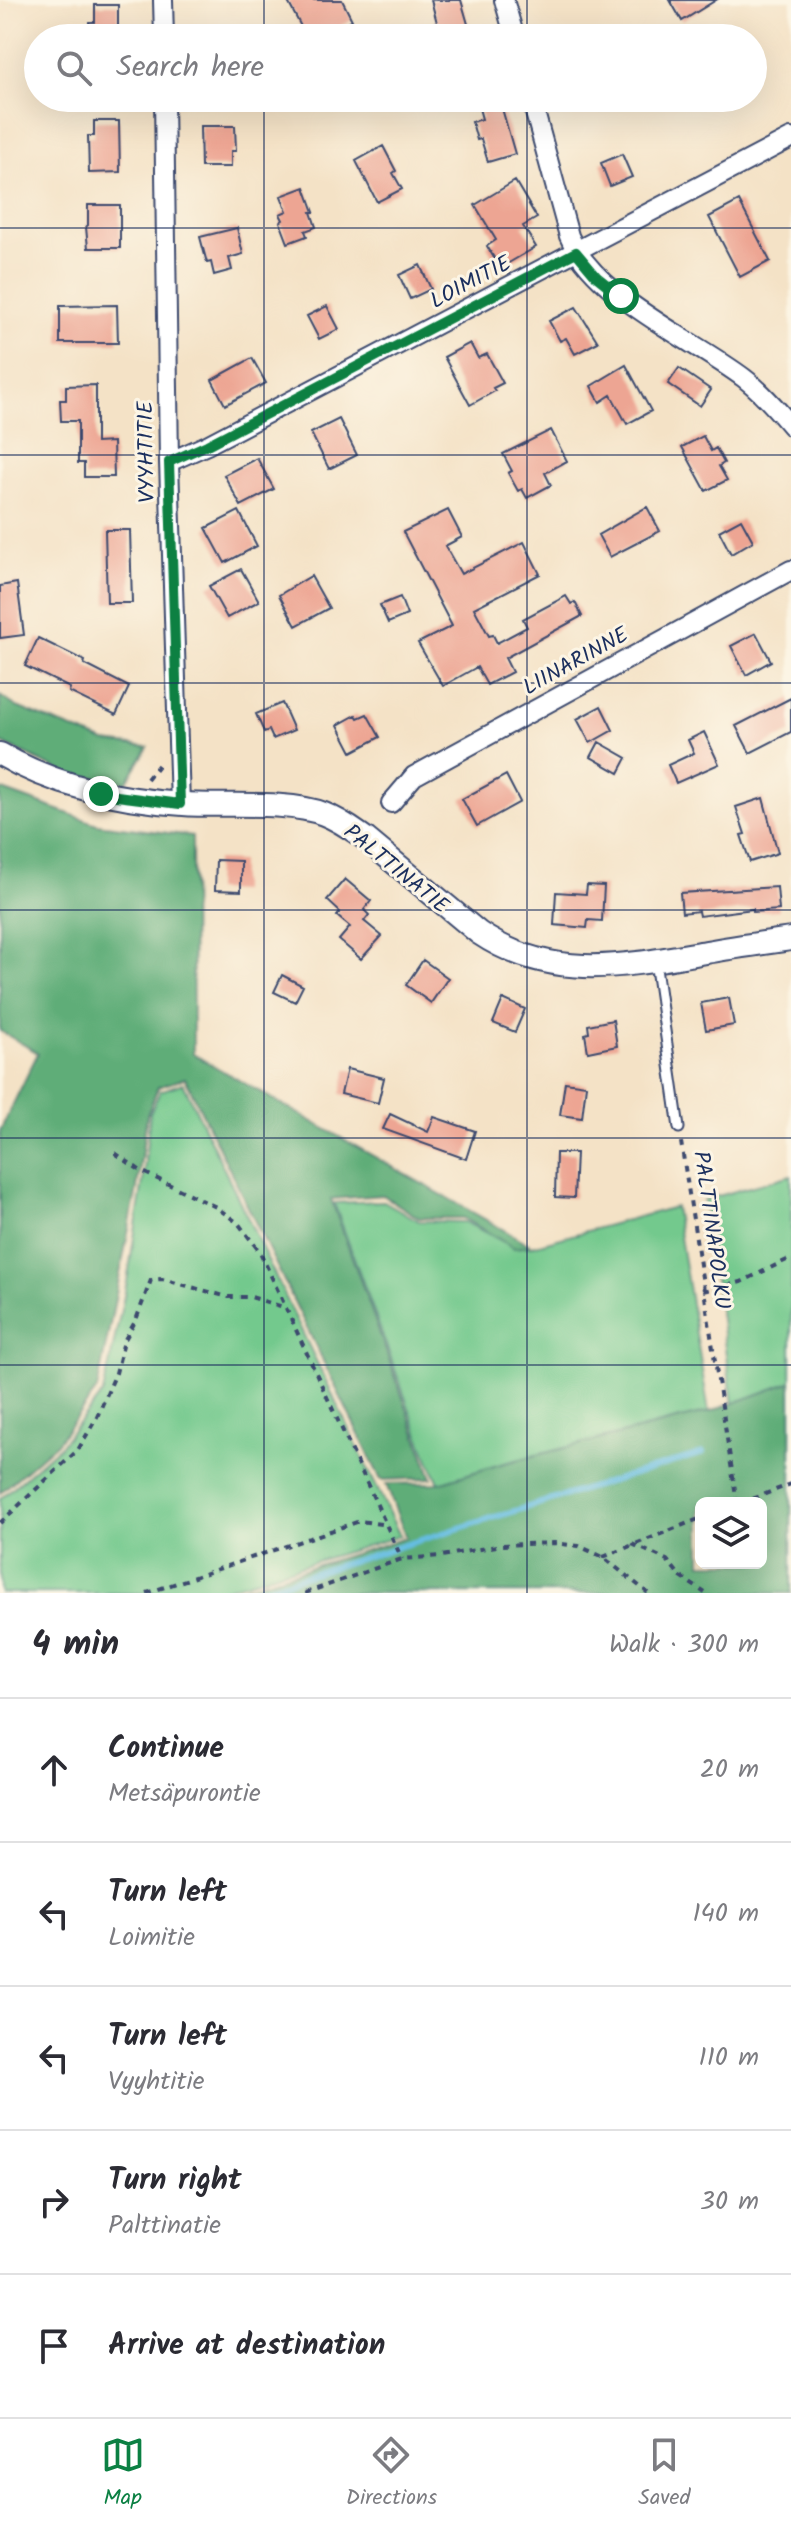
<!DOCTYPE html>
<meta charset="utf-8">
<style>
:root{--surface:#fff;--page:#f7f7f7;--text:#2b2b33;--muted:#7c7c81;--line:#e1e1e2;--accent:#0b8043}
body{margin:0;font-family:Kalam,sans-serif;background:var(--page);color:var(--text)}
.controls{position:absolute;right:24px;bottom:24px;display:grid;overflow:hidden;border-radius:12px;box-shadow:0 8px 32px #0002}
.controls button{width:72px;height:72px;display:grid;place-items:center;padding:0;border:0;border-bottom:2px solid var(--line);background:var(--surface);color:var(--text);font:40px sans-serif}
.stop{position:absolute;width:24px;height:24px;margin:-18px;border:6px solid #0b8043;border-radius:50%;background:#fff}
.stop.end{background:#0b8043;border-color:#fff;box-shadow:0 2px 8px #0008}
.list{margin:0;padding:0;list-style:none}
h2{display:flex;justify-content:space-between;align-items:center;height:104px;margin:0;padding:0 32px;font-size:34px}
h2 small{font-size:26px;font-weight:400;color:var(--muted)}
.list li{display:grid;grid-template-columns:52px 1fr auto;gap:24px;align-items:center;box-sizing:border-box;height:144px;padding:0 32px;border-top:2px solid var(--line)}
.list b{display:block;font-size:30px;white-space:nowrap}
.list p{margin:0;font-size:26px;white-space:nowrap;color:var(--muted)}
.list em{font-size:26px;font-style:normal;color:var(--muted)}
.icon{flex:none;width:44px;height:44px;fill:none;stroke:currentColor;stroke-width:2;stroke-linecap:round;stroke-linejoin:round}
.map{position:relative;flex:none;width:791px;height:1593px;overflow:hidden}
.search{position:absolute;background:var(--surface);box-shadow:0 8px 32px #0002;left:24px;right:24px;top:24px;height:88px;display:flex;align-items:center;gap:20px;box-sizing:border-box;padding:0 28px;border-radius:44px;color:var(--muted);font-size:30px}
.sheet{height:824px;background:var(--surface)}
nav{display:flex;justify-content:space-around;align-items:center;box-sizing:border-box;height:112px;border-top:2px solid var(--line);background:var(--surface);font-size:22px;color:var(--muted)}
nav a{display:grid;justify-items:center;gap:4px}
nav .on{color:var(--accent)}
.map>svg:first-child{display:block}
.green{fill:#73c98d;stroke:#477c76;stroke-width:2}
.forest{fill:#5ead78;stroke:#3c6e6b;stroke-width:2;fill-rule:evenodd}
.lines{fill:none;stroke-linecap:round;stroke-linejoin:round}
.stream{stroke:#65bde2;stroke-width:6}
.building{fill:#eda593}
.service-casing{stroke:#3c4a6e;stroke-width:13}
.minor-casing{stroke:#3c4a6e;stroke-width:22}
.tertiary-casing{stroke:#3c4a6e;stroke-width:26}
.path{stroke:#3c4a6e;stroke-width:4;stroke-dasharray:6 6;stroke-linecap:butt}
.service{stroke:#fff;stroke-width:9}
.minor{stroke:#fff;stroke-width:18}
.tertiary{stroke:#fff;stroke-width:22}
.route{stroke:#0b8043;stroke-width:10}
.grid{fill:none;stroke:#1b2f5e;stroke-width:2;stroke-opacity:0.55}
.labels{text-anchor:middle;stroke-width:6;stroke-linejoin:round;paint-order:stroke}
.street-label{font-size:22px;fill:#1b2f5e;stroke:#fcf5e5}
</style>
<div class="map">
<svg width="791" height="1593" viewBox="0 0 791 1593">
<rect width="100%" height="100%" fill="#fcf5e5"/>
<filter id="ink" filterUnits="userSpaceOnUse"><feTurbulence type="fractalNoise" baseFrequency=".0125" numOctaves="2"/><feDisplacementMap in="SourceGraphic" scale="16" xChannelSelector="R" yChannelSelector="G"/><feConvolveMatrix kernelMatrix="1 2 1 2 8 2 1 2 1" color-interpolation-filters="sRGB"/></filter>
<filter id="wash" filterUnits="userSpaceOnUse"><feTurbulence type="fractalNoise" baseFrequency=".006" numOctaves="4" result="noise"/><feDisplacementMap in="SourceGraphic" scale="32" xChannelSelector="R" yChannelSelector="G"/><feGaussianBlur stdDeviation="1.8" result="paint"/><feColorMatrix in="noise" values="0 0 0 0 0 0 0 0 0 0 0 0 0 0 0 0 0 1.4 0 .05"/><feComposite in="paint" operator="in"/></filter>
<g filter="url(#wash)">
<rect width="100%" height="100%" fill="#f4e2c6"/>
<path class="green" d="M183,1083L400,1536L211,1593H0V1499L60,1446L103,1393L127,1282L143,1181L150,1113L160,1091Z
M791,1175V1382L733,1404L704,1200Z
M384,1201L419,1221L465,1222L514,1247L532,1246L675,1207L709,1412L501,1464L439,1483L424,1449L334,1203Z"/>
<path class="forest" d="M0,696L17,707L105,742L148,747L126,783L65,773L0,742Z
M0,789L97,824L192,836L193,1054L532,1246L514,1248L463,1218H419L383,1195L331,1199L432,1478L381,1480L185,1078L158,1087L147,1115L137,1188L97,1390L57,1443L0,1493V1131L38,1053L0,1031Z
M791,1382V1593H226L406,1538L386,1484L439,1483L501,1464L709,1412ZM761,1503V1563H701V1503Z"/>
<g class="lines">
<path class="stream" d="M249,1593L703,1453"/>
</g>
<g id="blocks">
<path class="building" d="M287,0H342L352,20L317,38H307Z
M431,0H461L472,38H441Z
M670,0H716L682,21Z
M95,5H118V38H89V22H95Z
M489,98H499L515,154L488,162L481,139L477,140L472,122L482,119L477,101Z
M94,121H119L120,172L89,173L88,136H94Z
M200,126H235L236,151H231V167H201Z
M383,146L396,171L393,173L402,189L377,202L356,161Z
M622,154L632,177L610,186L601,163Z
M515,181L537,218L523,226L536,247L500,268L487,246L496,240L475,205Z
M305,187L314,212H311L316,227L305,231L307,236L288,243L280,222L283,220L280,214L287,211L281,196Z
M739,201L770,261L740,277L709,217Z
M88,205H120V248H88L86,227L88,225Z
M237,228L243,254L229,258L232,270L214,275L211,262L207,263L200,237Z
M420,265L431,289L410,299L399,275Z
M117,305L118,343H60V306Z
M327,306L339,329L319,339L307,316Z
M576,307L598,342L575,354L566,338L560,341L549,321Z
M470,343L478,358L487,354L503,383L493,388L495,391L470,405L444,357Z
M252,358L266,383L225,405L212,380Z
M626,365L651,411L627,424L611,395L600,402L591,386Z
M679,368L711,390L700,406L668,384Z
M96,385V443L113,442L114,477H84V463H78V421H61L60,400H66V386Z
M339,419L357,455L329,469L311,433Z
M551,430L567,461L545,473L551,485L527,498L522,489L518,491L508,473L512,471L503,454Z
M703,436L711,451L716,448L724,463L719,466L727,480L706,491L682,447Z
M257,458L274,489L241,506L224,475Z
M647,507L660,531L610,557L598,535Z
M448,510L462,537L445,546L461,574L524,542L540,574L474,608L489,636L493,635L497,643L527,627L523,619L566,596L571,604L575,602L582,616L505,658L512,672L487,685L477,667L443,686L418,643L452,626L403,532Z
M239,511L257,546L225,563L206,528Z
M741,519L753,541L731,554L719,531Z
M105,530H130L132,603H107Z
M241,569L259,601L227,618L209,586Z
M311,576L329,608L296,626L279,595Z
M17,583L24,635L0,638V586Z
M400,597L407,615L388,623L380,605Z
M756,633L771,661L746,675L731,646Z
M38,638L85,661L84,664L129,687L116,715L69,692L70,688L25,666Z
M791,698V732L750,753L736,726Z
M282,703L294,730L273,739L269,730L264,732L256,714Z
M601,706L613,730L590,743L577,719Z
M367,714L380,737L352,752L338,725L356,715L358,718Z
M704,732L719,764L676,783L668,765L694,753L688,740Z
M599,742L627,758L619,773L591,757Z
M506,775L520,802L477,826L462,799Z
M763,798L778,853L750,862L741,835L745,834L736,807Z
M216,860L241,861V891L215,890Z
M345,879L371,901L364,910L369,915L364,921L382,936L361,959L339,940L350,927L337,916L340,912L327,900Z
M587,885L604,886L602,921L588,920L587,928L554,925L556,892L586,894Z
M777,887L779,910L753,912V909L699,916L698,911L682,913L680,893Z
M423,960L448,978L431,1003L406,985Z
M282,975L303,986L295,1002L274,992Z
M729,998L734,1025L706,1030L701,1003Z
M503,999L525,1009L515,1032L493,1023Z
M613,1020L617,1046L588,1052L585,1034L589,1033L588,1025Z
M347,1069L384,1078L378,1103L341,1094Z
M565,1082L586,1085L582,1118L560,1115Z
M390,1114L428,1132L434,1117L475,1131L466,1159L383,1129Z
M556,1153H576L574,1198L555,1197Z"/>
</g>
</g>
<g filter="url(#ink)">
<use href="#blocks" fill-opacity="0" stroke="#3c4a6e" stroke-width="2"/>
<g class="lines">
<defs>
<path id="service" d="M655,961L679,1128"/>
<path id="minor" d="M163,0L164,38
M504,0L515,38
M164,98L169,462L180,804
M531,98L569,236C595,297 691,338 744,378C761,391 777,409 791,426
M169,462L207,445L791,138
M391,803L414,776L791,570"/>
<path id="tertiary" d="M0,754C55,786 119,800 183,804C224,807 287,800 324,814C340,820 353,830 366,839L479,933C552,982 625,966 706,952C734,947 763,943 791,939"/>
</defs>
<use href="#service" class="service-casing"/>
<use href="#minor" class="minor-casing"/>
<use href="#tertiary" class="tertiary-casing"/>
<path class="path" d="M147,779L159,764
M681,1142L737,1503
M115,1153L141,1171L216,1207L238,1223L260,1252L402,1559
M703,1291L741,1282L791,1258
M742,1503L791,1484
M0,1523L78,1450L97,1417L116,1373L124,1341L136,1320L151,1280L162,1279L228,1297H251L283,1307
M632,1544L667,1560L681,1577L705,1593
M603,1557L701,1518
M147,1593L360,1521L387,1525
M305,1593L402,1559L442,1556L502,1545L554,1543L579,1546L603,1557L648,1593"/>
<use href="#service" class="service"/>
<use href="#minor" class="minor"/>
<use href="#tertiary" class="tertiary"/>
</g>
</g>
<g class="lines" filter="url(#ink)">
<path class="route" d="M101,794L180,804L169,462L207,445L576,252L597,277L621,296"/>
</g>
<path class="grid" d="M264,0V38M527,0V38M264,98V1593M527,98V1593M0,228H791M0,455H791M0,683H791M0,910H791M0,1138H791M0,1365H791"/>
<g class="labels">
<g class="street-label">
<text transform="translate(470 281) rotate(-28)" y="8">LOIMITIE</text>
<text transform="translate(145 452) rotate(-91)" y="8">VYYHTITIE</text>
<text transform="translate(575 660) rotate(-29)" y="8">LIINARINNE</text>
<text transform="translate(397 868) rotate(39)" y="8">PALTTINATIE</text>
<text transform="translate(713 1230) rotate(82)" y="8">PALTTINAPOLKU</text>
</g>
</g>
</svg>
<div class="controls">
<button><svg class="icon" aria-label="layers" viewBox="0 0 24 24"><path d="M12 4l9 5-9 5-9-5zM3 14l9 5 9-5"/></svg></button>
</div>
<div class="stop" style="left:621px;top:296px"></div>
<div class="stop end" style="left:101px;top:794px"></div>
<div class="search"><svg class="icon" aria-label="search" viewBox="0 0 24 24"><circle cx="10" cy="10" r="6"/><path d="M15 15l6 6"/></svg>Search here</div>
</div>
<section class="sheet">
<h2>4 min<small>Walk · 300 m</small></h2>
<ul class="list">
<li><svg class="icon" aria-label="ahead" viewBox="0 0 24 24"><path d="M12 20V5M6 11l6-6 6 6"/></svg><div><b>Continue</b><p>Metsäpurontie</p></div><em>20 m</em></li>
<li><svg class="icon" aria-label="left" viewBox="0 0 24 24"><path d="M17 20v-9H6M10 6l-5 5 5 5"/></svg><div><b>Turn left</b><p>Loimitie</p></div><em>140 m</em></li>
<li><svg class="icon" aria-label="left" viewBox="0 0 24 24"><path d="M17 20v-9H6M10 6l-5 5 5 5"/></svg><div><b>Turn left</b><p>Vyyhtitie</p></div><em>110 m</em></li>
<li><svg class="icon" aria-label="right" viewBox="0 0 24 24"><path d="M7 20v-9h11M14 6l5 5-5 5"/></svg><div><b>Turn right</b><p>Palttinatie</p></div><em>30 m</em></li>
<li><svg class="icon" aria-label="arrive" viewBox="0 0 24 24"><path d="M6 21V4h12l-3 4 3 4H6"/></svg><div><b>Arrive at destination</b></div></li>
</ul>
</section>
<nav>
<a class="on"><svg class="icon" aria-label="map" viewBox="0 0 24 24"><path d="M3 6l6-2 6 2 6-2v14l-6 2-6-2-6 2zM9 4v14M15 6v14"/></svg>Map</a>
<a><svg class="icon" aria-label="directions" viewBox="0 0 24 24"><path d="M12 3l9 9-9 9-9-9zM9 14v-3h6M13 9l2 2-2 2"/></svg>Directions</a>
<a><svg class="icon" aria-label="saved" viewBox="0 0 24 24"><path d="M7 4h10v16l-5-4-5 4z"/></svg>Saved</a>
</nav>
